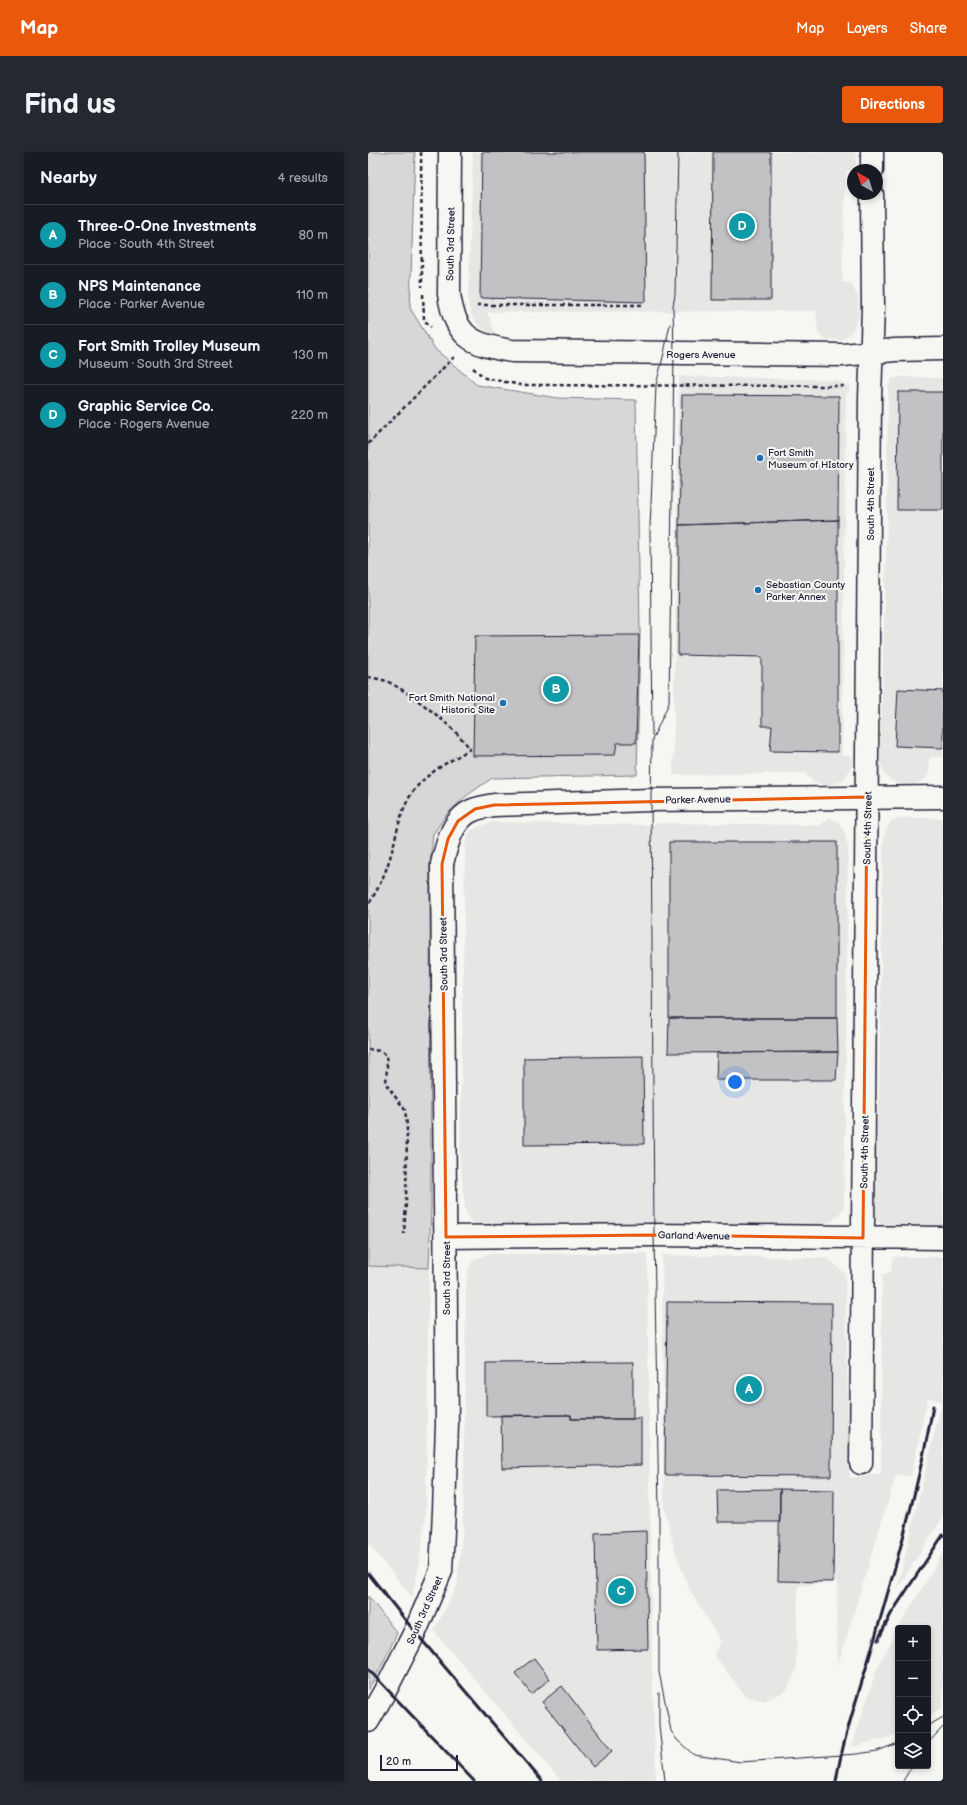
<!DOCTYPE html>
<meta charset="utf-8">
<style>
:root{--surface:#171b24;--page:#242831;--text:#f1f3f6;--muted:#9ea1a6;--line:#363941;--accent:#ea580c}
body{margin:0;font-family:"Balsamiq Sans",sans-serif;background:var(--page);color:var(--text)}
.controls{position:absolute;right:12px;bottom:12px;display:grid;overflow:hidden;border-radius:4px;box-shadow:0 2px 6px #0003}
.controls button{width:36px;height:36px;display:grid;place-items:center;padding:0;border:0;border-bottom:1px solid var(--line);background:var(--surface);color:var(--text);font:20px sans-serif}
.compass{position:absolute;left:479px;top:12px;width:36px;height:36px;border-radius:50%;background:var(--surface);box-shadow:0 2px 6px #0003;rotate:321deg}
.scale{position:absolute;left:12px;bottom:10px;width:78px;box-sizing:border-box;padding-left:4px;border:2px solid #22223b;border-top:0;font-size:11px;line-height:14px;white-space:nowrap;color:#22223b;-webkit-text-stroke:3px #f6f6f2;paint-order:stroke}
.you{position:absolute;left:367px;top:930px;width:14px;height:14px;margin:-10px;border:3px solid #fff;border-radius:50%;background:#1a73e8;box-shadow:0 0 0 6px #1a73e833}
.badge{display:grid;place-items:center;width:26px;height:26px;border-radius:50%;background:var(--accent);color:#fff;font-size:13px;font-weight:700}
.pin{position:absolute;translate:-50% -50%;border:2px solid #fff;box-shadow:0 1px 4px #0006}
.list{margin:0;padding:0;list-style:none}
h2{display:flex;justify-content:space-between;align-items:center;height:52px;margin:0;padding:0 16px;font-size:17px}
h2 small{font-size:13px;font-weight:400;color:var(--muted)}
.list li{display:grid;grid-template-columns:26px 1fr auto;gap:12px;align-items:center;box-sizing:border-box;height:60px;padding:0 16px;border-top:1px solid var(--line)}
.list b{display:block;font-size:15px;white-space:nowrap}
.list p{margin:0;font-size:13px;white-space:nowrap;color:var(--muted)}
.list em{font-size:13px;font-style:normal;color:var(--muted)}
.icon{flex:none;width:22px;height:22px;fill:none;stroke:currentColor;stroke-width:2;stroke-linecap:round;stroke-linejoin:round}
.map{position:relative;flex:none;width:575px;height:1629px;overflow:hidden;border-radius:4px}
header{display:flex;align-items:center;gap:24px;box-sizing:border-box;height:56px;padding:0 20px;background:var(--accent);color:#fff}
header strong{font-size:19px}
nav{display:flex;gap:22px;margin-inline-start:auto;font-size:14px}
.intro{display:flex;align-items:center;justify-content:space-between;box-sizing:border-box;height:96px;padding:0 24px}
h1{margin:0;font-size:28px}
.button{padding:10px 18px;border-radius:4px;background:var(--accent);color:#fff;font-size:14px;font-weight:700}
main{display:flex;gap:24px;padding:0 24px}
aside{flex:1;background:var(--surface);border-radius:4px;box-shadow:0 2px 6px #0003}
.map>svg:first-child{display:block}
.built{fill:#e6e6e4}
.green{fill:#d7d7d7;stroke:#7c7c89}
.building{fill:#c2c2c4;stroke:#22223b}
.lines{fill:none;stroke-linecap:round;stroke-linejoin:round}
.minor-casing{stroke:#22223b;stroke-width:25}
.path{stroke:#22223b;stroke-width:2.5;stroke-dasharray:4 3;stroke-linecap:butt}
.minor{stroke:#f6f6f2;stroke-width:22}
.tram{stroke:#22223b;stroke-width:1}
.rail{stroke:#22223b;stroke-width:3}
.marked{fill:none;stroke:#e8590c;stroke-width:3;stroke-linejoin:round}
.poi-dot{fill:#1f6fb2;stroke:#f6f6f2;stroke-width:1.5}
.labels{text-anchor:middle;stroke-width:4;stroke-linejoin:round;paint-order:stroke}
.street-label{font-size:10px;fill:#22223b;stroke:#f6f6f2}
.poi-label{font-size:10px;fill:#22223b;stroke:#f6f6f2;text-anchor:start}
</style>
<header>
<strong>Map</strong>
<nav><a>Map</a><a>Layers</a><a>Share</a></nav>
</header>
<div class="intro"><h1>Find us</h1><a class="button">Directions</a></div>
<main>
<aside>
<h2>Nearby<small>4 results</small></h2>
<ul class="list">
<li><span class="badge" style="background:#0f9aa8">A</span><div><b>Three-O-One Investments</b><p>Place · South 4th Street</p></div><em>80 m</em></li>
<li><span class="badge" style="background:#0f9aa8">B</span><div><b>NPS Maintenance</b><p>Place · Parker Avenue</p></div><em>110 m</em></li>
<li><span class="badge" style="background:#0f9aa8">C</span><div><b>Fort Smith Trolley Museum</b><p>Museum · South 3rd Street</p></div><em>130 m</em></li>
<li><span class="badge" style="background:#0f9aa8">D</span><div><b>Graphic Service Co.</b><p>Place · Rogers Avenue</p></div><em>220 m</em></li>
</ul>
</aside>
<div class="map">
<svg width="575" height="1629" viewBox="0 0 575 1629">
<rect width="100%" height="100%" fill="#f6f6f2"/>
<filter id="ink" filterUnits="userSpaceOnUse"><feTurbulence type="fractalNoise" baseFrequency=".025" numOctaves="2"/><feDisplacementMap in="SourceGraphic" scale="8" xChannelSelector="R" yChannelSelector="G"/><feConvolveMatrix kernelMatrix="1 2 1 2 8 2 1 2 1" color-interpolation-filters="sRGB"/></filter>
<g filter="url(#ink)">
<path class="built" d="M105,0H488V12L485,17L478,19L474,130L483,131L490,145L491,165L483,181L474,188H467L456,187L450,180L448,159L119,160L129,187L111,174L103,163L100,149Z
M311,224L467,228L481,234V239L478,243L474,604H482L485,607L484,614L476,628L458,634L444,629L437,621L305,623Z
M533,225L575,226V605H561V621L557,628L545,633L529,632L517,623L512,610L519,365L520,235L524,226Z
M461,665L470,670L476,679L480,696L476,1053L473,1060L463,1070L455,1073L293,1071L277,1075L107,1073L102,1070L97,1057L92,1005L97,694L101,680L112,674L126,670L276,673L294,671L453,673Z
M536,666H575V1075H534L513,1072L506,1066L503,1055L511,944L515,698L517,680L523,669Z
M279,1101L284,1511L288,1629H193L66,1479L89,1434L95,1375L98,1138L100,1118L105,1108L119,1102Z
M294,1103L460,1106L477,1122L482,1326L513,1322L514,1122L523,1120L525,1105H575V1365L529,1437L574,1250L560,1245L543,1324L528,1323L469,1516V1430L430,1434L428,1518L419,1538L396,1549L377,1544L346,1502L353,1490L321,1437L307,1399L296,1355Z
M0,1114L61,1116L58,1361L50,1419L44,1445L0,1391Z
M575,1401V1555L560,1564V1476H530Z
M530,1477V1583L484,1595L509,1516Z"/>
<path class="green" d="M0,0H47L42,156L67,197L109,233L190,246L268,248L272,478L269,623L124,626L97,645L79,662L65,682L62,714L63,1054L61,1116L0,1114Z
M0,1444L29,1481L14,1513L0,1538Z"/>
<path class="building" d="M114,0H276L278,150L112,146Z
M345,0H403V148H344Z
M530,240H575V358H529Z
M314,243L471,244L470,368L311,373Z
M470,368V600L402,599L404,574H394V505L310,503L311,373Z
M271,483L268,591H249L247,603L105,604L107,484Z
M530,537L575,539V596L527,594Z
M301,690H469V866H301Z
M301,866H469L470,900L300,901Z
M470,900L468,928H348L349,901Z
M275,904L276,992L156,993V906Z
M299,1150L464,1151L463,1324L297,1323Z
M265,1210V1267H203V1263L118,1264V1211Z
M133,1263H203V1267H265L273,1265V1313L134,1316Z
M412,1337V1370H350L349,1338Z
M412,1337L466,1338L465,1430L410,1429Z
M278,1379L280,1497L229,1498L227,1381Z
M166,1506L182,1527L163,1542L147,1521Z
M194,1534L244,1599L225,1615L174,1550Z"/>
<g class="lines">
<defs>
<path id="minor" d="M82,0L81,142C87,185 104,193 144,199L475,203L527,198L575,197
M504,0V18
M78,1085L286,1083L575,1086
M493,1311L502,246L505,155L504,42
M0,1569L18,1537L47,1480L73,1419L76,1359L79,1272L74,712C79,691 85,664 108,657C114,655 120,654 126,653L283,648L575,645"/>
</defs>
<use href="#minor" class="minor-casing"/>
<path class="path" d="M53,0L54,135
M55,142L56,168L63,175
M109,153H276
M105,216L117,226L153,233L478,234
M0,292L87,204
M0,525C6,526 13,527 18,529C41,539 88,576 102,597C83,609 61,619 47,637C31,657 29,685 21,709C16,725 9,739 0,753
M0,897L12,899L18,903L19,914L18,932L37,958L39,973L38,1051L36,1082"/>
<use href="#minor" class="minor"/>
<path class="tram" d="M310,0L307,143L305,154L306,201L301,551L284,588L283,648L286,1083L291,1361V1520L303,1579L309,1588L326,1603L373,1610L489,1602L509,1599L530,1591
M284,584L282,376L288,233L296,201L302,172
M291,1541V1573L297,1629
M560,1574L575,1565
M560,1591L575,1575
M535,1629L544,1614"/>
<path class="rail" d="M0,1421L47,1480L174,1629
M510,1488L523,1462L575,1383
M0,1517L106,1629
M468,1629C475,1587 489,1547 501,1506C525,1423 550,1339 565,1254"/>
</g>
</g>
<path class="marked" d="M499,645L495,1086L286,1083L78,1085L74,712L80,687L90,669L107,657L126,653Z"/>
<g class="poi-dot">
<circle cx="392" cy="306" r="4"/>
<circle cx="390" cy="438" r="4"/>
<circle cx="135" cy="551" r="4"/>
</g>
<g class="labels">
<g class="street-label">
<text transform="translate(82 92) rotate(-89)" y="4">South 3rd Street</text>
<text x="333" y="206">Rogers Avenue</text>
<text transform="translate(502 352) rotate(-90)" y="4">South 4th Street</text>
<text transform="translate(330 647) rotate(-1)" y="4">Parker Avenue</text>
<text transform="translate(499 676) rotate(-89)" y="4">South 4th Street</text>
<text transform="translate(75 802) rotate(-91)" y="4">South 3rd Street</text>
<text transform="translate(496 1000) rotate(-89)" y="4">South 4th Street</text>
<text transform="translate(326 1083) rotate(1)" y="4">Garland Avenue</text>
<text transform="translate(78 1126) rotate(-90)" y="4">South 3rd Street</text>
<text transform="translate(56 1458) rotate(-66)" y="4">South 3rd Street</text>
</g>
<g class="poi-label">
<text x="400" y="304">Fort Smith<tspan x="400" dy="12">Museum of HIstory</tspan></text>
<text x="398" y="436">Sebastian County<tspan x="398" dy="12">Parker Annex</tspan></text>
<text x="127" y="549" text-anchor="end">Fort Smith National<tspan x="127" dy="12">Historic Site</tspan></text>
</g>
</g>
</svg>
<div class="controls">
<button>+</button>
<button>−</button>
<button><svg class="icon" aria-label="locate" viewBox="0 0 24 24"><circle cx="12" cy="12" r="6"/><path d="M12 2v4M12 18v4M2 12h4M18 12h4"/></svg></button>
<button><svg class="icon" aria-label="layers" viewBox="0 0 24 24"><path d="M12 4l9 5-9 5-9-5zM3 14l9 5 9-5"/></svg></button>
</div>
<svg class="compass" viewBox="-18 -18 36 36"><path d="M0-13l5 13h-10z" fill="#e53935"/><path d="M0 13l5-13h-10z" fill="#9ea1a6"/></svg>
<div class="scale">20 m</div>
<div class="you"></div>
<div class="pin badge" style="left:381px;top:1237px;background:#0f9aa8">A</div>
<div class="pin badge" style="left:188px;top:537px;background:#0f9aa8">B</div>
<div class="pin badge" style="left:253px;top:1439px;background:#0f9aa8">C</div>
<div class="pin badge" style="left:374px;top:74px;background:#0f9aa8">D</div>
</div>
</main>
